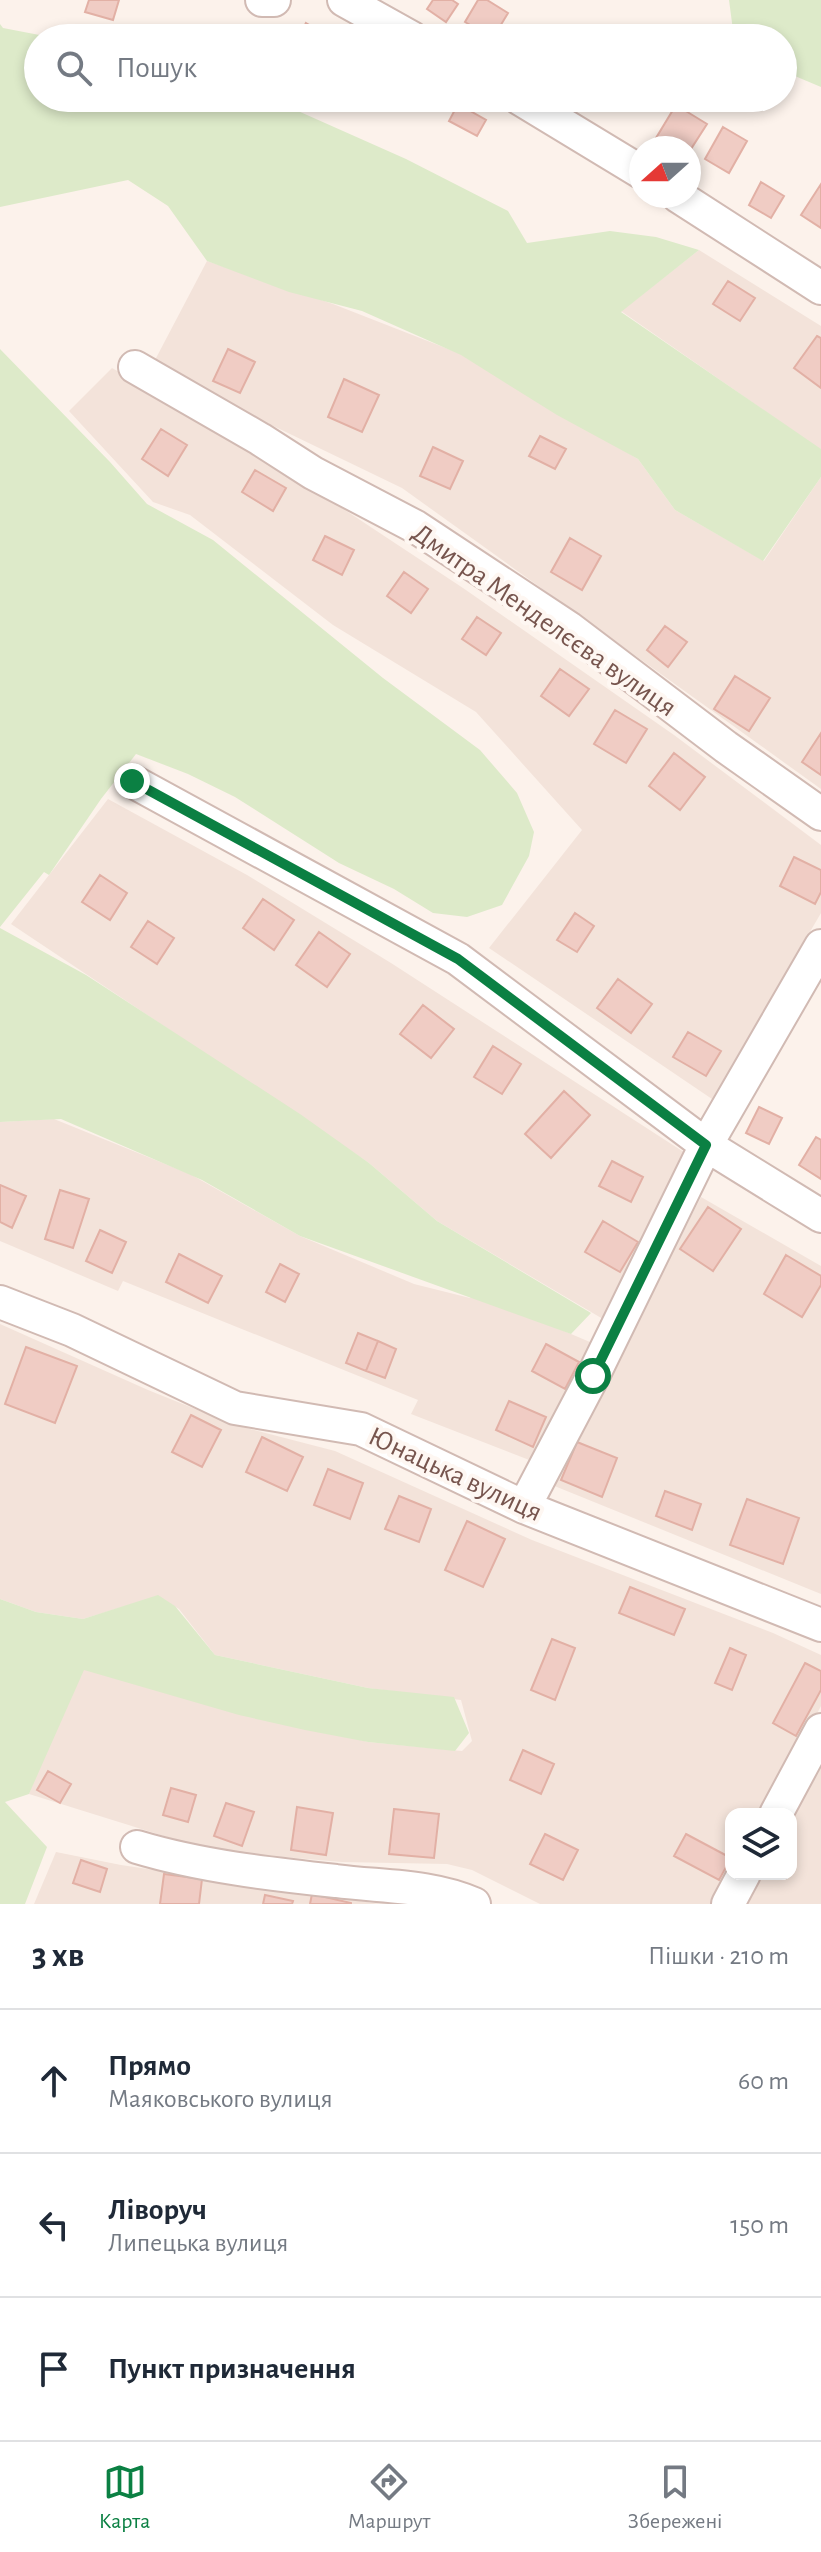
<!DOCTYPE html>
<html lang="uk">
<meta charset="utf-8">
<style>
:root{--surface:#fff;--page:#f2f2f3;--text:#1f2937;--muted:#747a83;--line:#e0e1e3;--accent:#0b8043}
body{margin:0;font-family:"Alegreya Sans",sans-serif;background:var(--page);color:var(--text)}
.controls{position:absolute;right:24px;bottom:24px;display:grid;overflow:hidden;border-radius:16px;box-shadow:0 4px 12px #0003}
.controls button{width:72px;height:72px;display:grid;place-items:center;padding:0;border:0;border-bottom:2px solid var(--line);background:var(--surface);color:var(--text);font:40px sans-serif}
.compass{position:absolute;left:629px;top:136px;width:72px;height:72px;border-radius:50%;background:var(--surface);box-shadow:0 4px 12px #0003;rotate:249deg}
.stop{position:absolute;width:24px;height:24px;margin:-18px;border:6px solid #0b8043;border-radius:50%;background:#fff}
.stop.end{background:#0b8043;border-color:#fff;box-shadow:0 2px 8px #0008}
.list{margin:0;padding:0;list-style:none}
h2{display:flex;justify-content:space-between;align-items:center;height:104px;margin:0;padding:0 32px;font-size:34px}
h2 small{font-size:26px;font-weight:400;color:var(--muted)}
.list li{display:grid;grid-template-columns:52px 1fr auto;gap:24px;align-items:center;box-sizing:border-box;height:144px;padding:0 32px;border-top:2px solid var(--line)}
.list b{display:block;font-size:30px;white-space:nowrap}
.list p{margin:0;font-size:26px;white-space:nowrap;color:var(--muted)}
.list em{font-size:26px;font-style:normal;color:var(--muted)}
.icon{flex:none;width:44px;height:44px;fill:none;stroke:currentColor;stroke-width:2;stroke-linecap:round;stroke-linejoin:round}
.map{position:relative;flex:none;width:821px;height:1904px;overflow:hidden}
.search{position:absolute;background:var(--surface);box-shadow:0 4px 12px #0003;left:24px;right:24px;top:24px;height:88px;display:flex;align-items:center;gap:20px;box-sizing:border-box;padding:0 28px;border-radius:44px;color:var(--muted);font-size:30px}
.sheet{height:536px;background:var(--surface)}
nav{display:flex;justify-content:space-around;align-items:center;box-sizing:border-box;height:112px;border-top:2px solid var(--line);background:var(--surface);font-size:22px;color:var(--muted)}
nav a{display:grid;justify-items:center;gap:4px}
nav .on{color:var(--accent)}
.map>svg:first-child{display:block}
.residential{fill:#f3e3da}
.green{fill:#ddeac9}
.building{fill:#f0ccc4;stroke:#e2b0a5;stroke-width:2}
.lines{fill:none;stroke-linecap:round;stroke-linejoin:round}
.street-casing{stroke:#d1bab3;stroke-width:36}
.street{stroke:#fff;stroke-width:32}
.route{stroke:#0b8043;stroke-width:10}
.labels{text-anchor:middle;stroke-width:8;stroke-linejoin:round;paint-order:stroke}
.street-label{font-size:28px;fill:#77554e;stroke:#fef7f2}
</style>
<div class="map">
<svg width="821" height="1904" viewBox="0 0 821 1904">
<rect width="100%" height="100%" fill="#fcf2eb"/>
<path class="residential" d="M699,250L821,326V450L621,311Z
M207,261L333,304L461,354L638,459L675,510L764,561L821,477V789L402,488L261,420L155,360Z
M112,368L245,444L463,588L674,735L821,845V913L712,1099L489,948L582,830L476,712L333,625L190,515L153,502L69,411Z
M108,799L247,875L391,963L693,1158L608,1322L437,1221L369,1163L11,924Z
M54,1119L190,1174L300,1236L414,1284L470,1298L474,1293L597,1345L537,1463L411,1414L418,1400L123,1281L118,1291L0,1241V1122Z
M701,1197L821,1266V1594L552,1485Z
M0,1324L148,1390L235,1425L335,1451L532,1540L773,1633L821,1655V1706L764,1814H731V1874L716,1904H540L472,1870L447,1864L342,1862L212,1851L29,1794L75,1667L368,1742L462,1751L472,1741L461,1700L368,1688L215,1655L179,1609L158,1596L83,1619L36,1612L0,1599Z
M821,1761V1904H746L761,1874H791V1818Z
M56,1852L121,1865L380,1904H34Z"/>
<path class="green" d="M729,0H821V87L783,71V38H734Z
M0,24L3,28L55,38H38V98H257L298,111L406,159L508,211L527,243L610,231L656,237L699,250L621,312L821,449V477L763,561L675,510L638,459L557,415L461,355L362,311L289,292L207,261L168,206L128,180L0,207Z
M0,349L110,462L147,504L213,540L383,678L480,750L517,793L534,832L529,856L502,905L467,917L433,913L394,889L339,863L235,797L188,774L136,754L101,799L49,875L44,872L0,927Z
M0,928L86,975L300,1114L369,1163L437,1221L591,1313L571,1334L300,1236L202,1180L61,1119L0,1122Z
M158,1595L175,1606L215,1655L368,1688L454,1697L469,1733L455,1751L368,1742L305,1730L239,1715L84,1670L29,1794L5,1802L47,1847L25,1904H0V1599L36,1612L83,1619Z"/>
<path class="building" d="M89,0H119L113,20L85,12Z
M433,0H452L458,4L446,22L427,9Z
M478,0H487L508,13L493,38L465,22Z
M306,23L330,37V38H298Z
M458,104L486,120L477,136L449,121Z
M676,105L707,124L689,152V148H671L656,138Z
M723,127L747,141L729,173L705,159Z
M761,182L784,196L771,218L749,205Z
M821,184V228L801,215Z
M728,281L755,298L740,321L713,304Z
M817,336L821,338V388L794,368Z
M228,349L255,362L240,393L213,381Z
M344,379L379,395L362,432L328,417Z
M161,429L187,445L168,476L142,459Z
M540,436L566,449L555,469L529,456Z
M433,447L463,461L450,489L420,476Z
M255,470L286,488L273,511L242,492Z
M325,536L354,550L342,575L313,560Z
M570,538L601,556L582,590L551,572Z
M404,572L428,589L411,613L387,596Z
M477,617L501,633L486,655L462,639Z
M665,626L687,642L668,667L647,650Z
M560,669L589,689L569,716L541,696Z
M735,676L770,698L749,731L714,709Z
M615,710L647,729L626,763L594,744Z
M821,733V775L802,762Z
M674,753L705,777L680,810L649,786Z
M794,857L821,870V892L815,904L780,886Z
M100,875L127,893L110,920L82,902Z
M263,899L294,920L274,950L243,928Z
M575,913L594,926L577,952L557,940Z
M148,921L174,938L157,964L131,947Z
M319,932L350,954L327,987L296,965Z
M618,979L652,1004L631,1033L597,1008Z
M423,1005L454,1029L431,1058L400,1034Z
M688,1032L721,1051L706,1076L673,1057Z
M493,1046L521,1064L502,1094L474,1077Z
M564,1091L590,1115L551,1158L525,1134Z
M759,1107L782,1118L769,1144L746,1133Z
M816,1137L821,1140V1179L799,1165Z
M612,1161L643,1177L631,1202L599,1186Z
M0,1185L26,1196L12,1228L0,1222Z
M60,1190L89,1199L73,1248L45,1239Z
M708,1207L741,1229L713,1271L680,1249Z
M603,1221L638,1242L620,1272L585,1252Z
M100,1230L126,1242L112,1273L86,1261Z
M179,1254L222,1276L208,1303L166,1282Z
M786,1255L821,1276V1285L802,1317L764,1294Z
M280,1264L299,1274L285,1302L266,1292Z
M358,1333L378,1341L366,1371L346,1363Z
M378,1341L396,1349L385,1378L366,1371Z
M546,1344L579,1362L565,1389L532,1371Z
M26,1347L77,1366L55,1423L5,1404Z
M509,1401L546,1417L533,1447L496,1430Z
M191,1415L221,1430L202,1467L172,1452Z
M262,1437L303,1457L287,1491L246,1472Z
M577,1442L617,1458L602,1497L561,1480Z
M328,1469L363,1483L350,1519L314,1505Z
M665,1491L701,1504L692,1530L656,1516Z
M399,1496L431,1509L419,1542L385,1529Z
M747,1499L799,1518L783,1564L730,1545Z
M467,1521L505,1539L483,1587L445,1570Z
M630,1587L685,1609L674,1635L619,1613Z
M552,1639L575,1648L555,1700L531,1690Z
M730,1648L746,1655L732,1690L715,1683Z
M805,1663L821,1671V1690L796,1736L773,1723Z
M523,1750L554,1764L541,1794L510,1780Z
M48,1771L71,1784L60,1803L37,1790Z
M171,1788L196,1795L188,1822L163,1815Z
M226,1803L254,1812L242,1846L214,1836Z
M297,1807L333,1813L326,1855L291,1850Z
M394,1809L439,1814L434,1858L389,1854Z
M545,1834L578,1850L563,1880L530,1864Z
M686,1834L731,1858L719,1880L674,1856Z
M81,1860L107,1869L100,1892L73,1883Z
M164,1874L202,1879L199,1904H160Z
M312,1894L351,1903V1904H310Z
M265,1895L293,1901L292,1904H263Z"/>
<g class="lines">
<defs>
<path id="street" d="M262,0H274
M344,0L412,38
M519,98L641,172
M678,196L821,288
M135,367L260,439L313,473L416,527L569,628L726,747L821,814
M132,781L458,959L706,1145L821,1216
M0,1302L72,1330L235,1408L361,1429L524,1507L821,1625
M524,1507L593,1376L706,1145L821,946
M776,1814L821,1730
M137,1847C200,1866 270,1874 336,1881C382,1887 431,1885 474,1904
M728,1904L744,1874"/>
</defs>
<use href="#street" class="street-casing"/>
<use href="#street" class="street"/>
</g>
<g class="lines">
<path class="route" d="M132,781L458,959L706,1145L593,1376"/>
</g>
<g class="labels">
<g class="street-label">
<text transform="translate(545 619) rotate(35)" y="10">Дмитра Менделєєва вулиця</text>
<text transform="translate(456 1473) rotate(25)" y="10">Юнацька вулиця</text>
</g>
</g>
</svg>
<div class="controls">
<button><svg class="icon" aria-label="layers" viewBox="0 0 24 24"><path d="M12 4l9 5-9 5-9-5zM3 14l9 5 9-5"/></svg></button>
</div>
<svg class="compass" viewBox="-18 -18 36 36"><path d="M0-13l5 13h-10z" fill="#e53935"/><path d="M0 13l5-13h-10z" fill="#747a83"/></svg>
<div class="stop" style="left:593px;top:1376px"></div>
<div class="stop end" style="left:132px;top:781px"></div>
<div class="search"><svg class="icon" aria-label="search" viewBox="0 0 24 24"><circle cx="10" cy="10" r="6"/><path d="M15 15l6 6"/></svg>Пошук</div>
</div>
<section class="sheet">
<h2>3 хв<small>Пішки · 210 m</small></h2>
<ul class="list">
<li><svg class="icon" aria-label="ahead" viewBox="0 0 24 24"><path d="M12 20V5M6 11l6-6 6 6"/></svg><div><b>Прямо</b><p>Маяковського вулиця</p></div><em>60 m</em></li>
<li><svg class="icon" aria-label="left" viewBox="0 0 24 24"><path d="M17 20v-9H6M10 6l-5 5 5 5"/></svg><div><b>Ліворуч</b><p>Липецька вулиця</p></div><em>150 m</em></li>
<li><svg class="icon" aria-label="arrive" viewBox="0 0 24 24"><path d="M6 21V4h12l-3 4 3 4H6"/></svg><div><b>Пункт призначення</b></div></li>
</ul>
</section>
<nav>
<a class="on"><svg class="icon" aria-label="map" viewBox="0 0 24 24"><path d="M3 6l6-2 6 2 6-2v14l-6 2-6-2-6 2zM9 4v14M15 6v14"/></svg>Карта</a>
<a><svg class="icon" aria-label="directions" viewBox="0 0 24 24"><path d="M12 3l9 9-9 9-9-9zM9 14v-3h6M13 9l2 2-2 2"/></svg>Маршрут</a>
<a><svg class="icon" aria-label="saved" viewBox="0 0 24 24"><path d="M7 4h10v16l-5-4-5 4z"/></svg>Збережені</a>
</nav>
